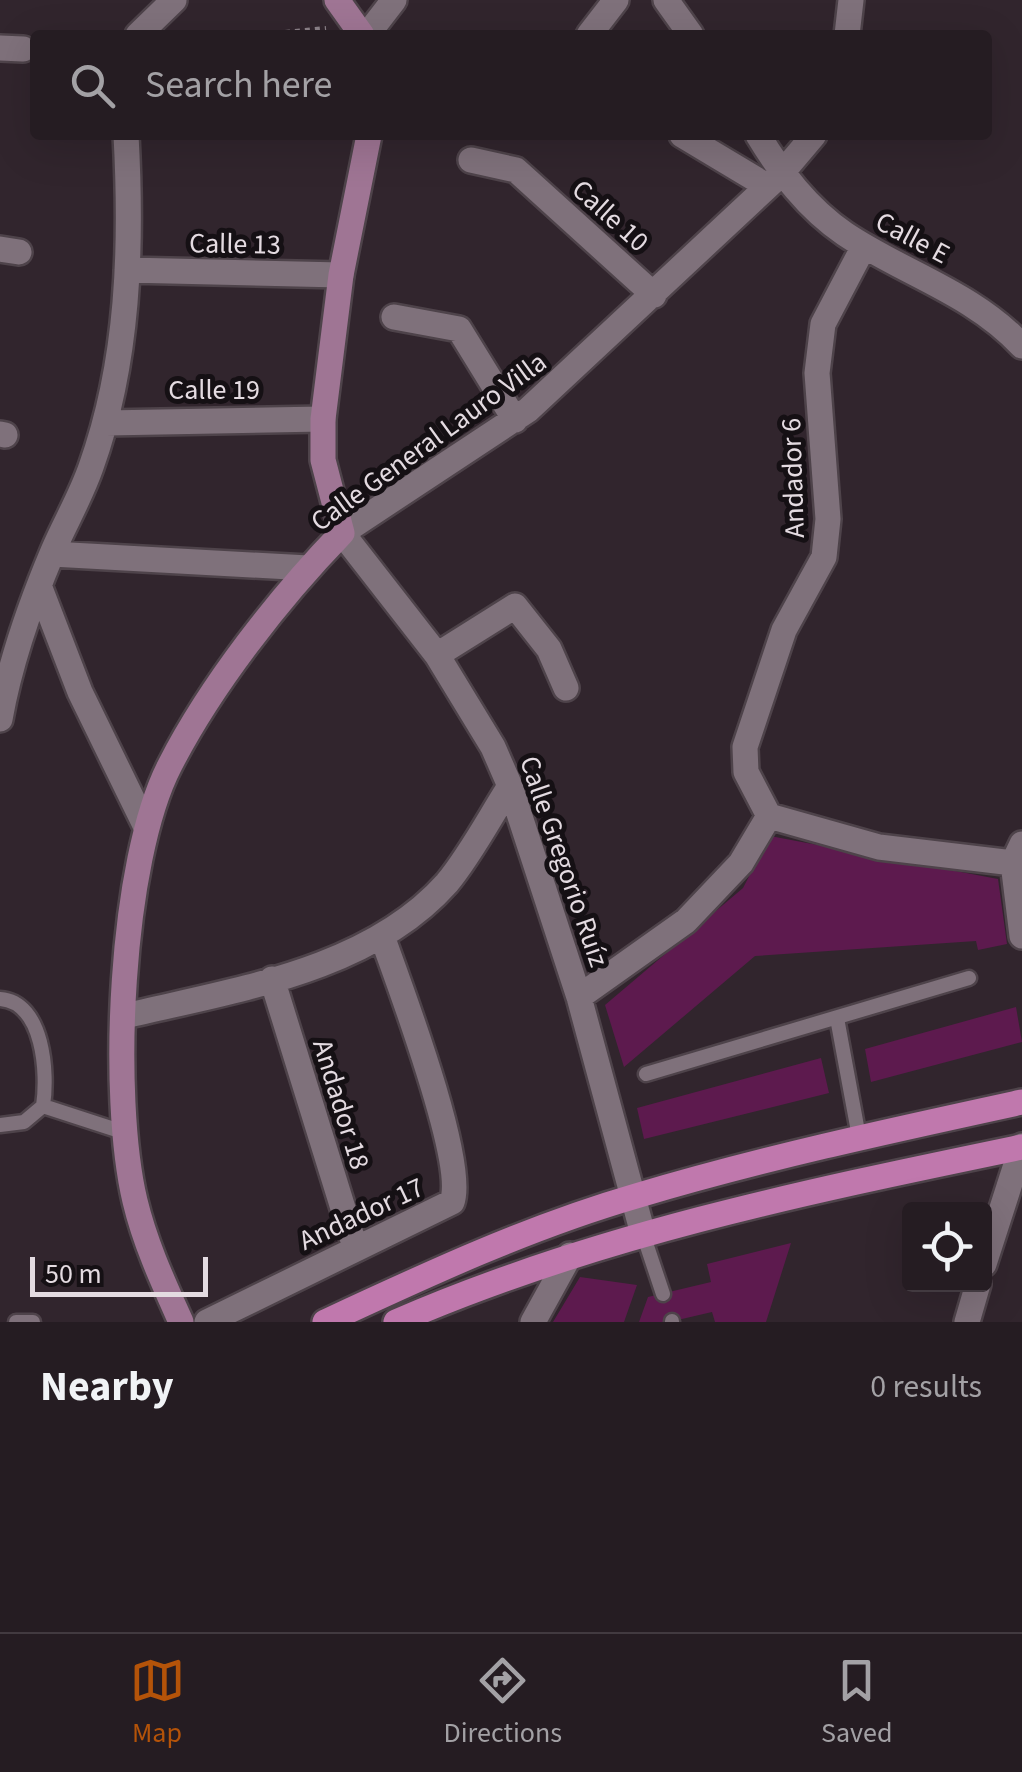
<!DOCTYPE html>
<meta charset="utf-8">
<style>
:root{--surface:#251c22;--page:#2d252a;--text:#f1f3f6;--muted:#a3a1a5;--line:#423a40;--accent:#b45309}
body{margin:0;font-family:"Source Sans 3",sans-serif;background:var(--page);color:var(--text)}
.controls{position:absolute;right:30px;bottom:30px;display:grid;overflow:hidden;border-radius:10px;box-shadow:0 10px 40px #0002}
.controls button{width:90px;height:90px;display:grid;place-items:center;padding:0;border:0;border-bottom:2px solid var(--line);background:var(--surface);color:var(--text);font:50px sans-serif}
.scale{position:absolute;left:30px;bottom:25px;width:178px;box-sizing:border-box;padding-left:10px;border:5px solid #e4dbe1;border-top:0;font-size:28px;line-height:35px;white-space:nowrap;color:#e4dbe1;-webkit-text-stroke:8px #151014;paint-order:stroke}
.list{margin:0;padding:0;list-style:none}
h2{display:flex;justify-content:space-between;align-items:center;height:130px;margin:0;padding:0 40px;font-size:42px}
h2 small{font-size:32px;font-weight:400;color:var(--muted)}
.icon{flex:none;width:55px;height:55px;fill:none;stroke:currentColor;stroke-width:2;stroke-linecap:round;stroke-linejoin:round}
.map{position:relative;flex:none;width:1022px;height:1322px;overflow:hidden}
.search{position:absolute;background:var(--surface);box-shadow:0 10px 40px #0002;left:30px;right:30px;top:30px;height:110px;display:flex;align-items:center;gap:25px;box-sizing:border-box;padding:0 35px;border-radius:10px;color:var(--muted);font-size:38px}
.sheet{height:310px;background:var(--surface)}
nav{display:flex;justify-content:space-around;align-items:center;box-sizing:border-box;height:140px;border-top:2px solid var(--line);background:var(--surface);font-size:28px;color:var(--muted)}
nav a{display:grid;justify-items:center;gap:5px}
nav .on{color:var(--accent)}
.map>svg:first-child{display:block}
.building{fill:#5d1a4e}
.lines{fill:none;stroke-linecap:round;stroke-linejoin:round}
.lane-casing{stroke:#4e434a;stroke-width:19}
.street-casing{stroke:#4e434a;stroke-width:30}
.secondary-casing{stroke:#4e434a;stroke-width:30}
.primary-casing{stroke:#4e434a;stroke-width:30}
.path{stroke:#8c8289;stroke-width:4;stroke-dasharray:5 5;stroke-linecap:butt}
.lane{stroke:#7f717b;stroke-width:14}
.street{stroke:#7f717b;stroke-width:25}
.secondary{stroke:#9f7594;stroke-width:25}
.primary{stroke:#c078ad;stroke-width:25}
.labels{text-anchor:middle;stroke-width:10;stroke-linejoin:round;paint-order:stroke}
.street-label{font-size:28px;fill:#e4dbe1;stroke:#151014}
</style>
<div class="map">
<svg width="1022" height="1322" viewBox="0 0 1022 1322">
<rect width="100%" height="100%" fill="#31252d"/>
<path class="building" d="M770,836L998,879L1007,944L978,950L976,941L755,956L624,1067L605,1005L743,888Z
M1016,1007L1022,1042L871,1082L865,1049Z
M821,1058L829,1093L644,1139L637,1108Z
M791,1243L766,1322H715L712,1312L669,1322H639L648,1297L711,1282L707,1264Z
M580,1277L637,1285L624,1322H553Z"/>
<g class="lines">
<defs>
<path id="lane" d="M0,999C44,1002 48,1074 43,1106L126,1133
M837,1018L859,1137
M646,1074L969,978
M0,1125L24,1122L43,1106
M643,1234L663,1294
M672,1321V1322
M16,1322H33"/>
<path id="street" d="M666,0L691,35
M138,35L174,0
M367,35L394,0
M589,35L616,0
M847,35L851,0
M0,48L23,49
M682,135L767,186
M758,135C781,173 807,208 845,234C903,273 973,293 1022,346
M471,160L516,170L654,295
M0,249L19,252
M127,270L341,275
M394,317L459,329L515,420
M106,423L323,419
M0,434L5,435
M52,554L308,568
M40,588L80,692L146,827
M437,655L515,606L549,649L566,688
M0,719C10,663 31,603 53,551C65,523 81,496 91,467C129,361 132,246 126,135
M769,816L746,772L745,747L784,630L824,557L828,519L817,373L823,324L864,246
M769,816L879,847L1013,863
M1022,844L1013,863L1022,936
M272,979L355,1247
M579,997L686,921L741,863L769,816
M125,1016C233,990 369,971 447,883C471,854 490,817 510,786
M643,1234L579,997L510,786L493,747L437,655L342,533L528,410L781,174L814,135
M984,1264L1022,1146
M207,1322L452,1202C467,1163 399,984 382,936
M533,1322L570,1255
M967,1322L978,1284"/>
<path id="secondary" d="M337,0L362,35
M181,1322C163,1282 145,1243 135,1201C110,1096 120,861 170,765C211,685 279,598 342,533L323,460V419L341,275L369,135"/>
<path id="primary" d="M325,1322C426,1275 529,1227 636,1196C763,1158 893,1130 1022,1102
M396,1322C595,1235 810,1191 1022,1147"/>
</defs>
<use href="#lane" class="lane-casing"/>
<use href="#street" class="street-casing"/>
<use href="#secondary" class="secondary-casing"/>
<use href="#primary" class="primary-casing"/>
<path class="path" d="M285,32L326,28"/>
<use href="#lane" class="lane"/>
<use href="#street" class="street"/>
<use href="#secondary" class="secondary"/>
<use href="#primary" class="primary"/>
</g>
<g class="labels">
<g class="street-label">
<text transform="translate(611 215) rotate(42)" y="10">Calle 10</text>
<text transform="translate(913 237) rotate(28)" y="10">Calle E</text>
<text transform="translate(235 243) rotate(1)" y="10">Calle 13</text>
<text x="214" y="399">Calle 19</text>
<text transform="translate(428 441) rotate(-36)" y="10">Calle General Lauro Villa</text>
<text transform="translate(792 478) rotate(-92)" y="10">Andador 6</text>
<text transform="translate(565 861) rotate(71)" y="10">Calle Gregorio Ruíz</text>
<text transform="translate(342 1104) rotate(73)" y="10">Andador 18</text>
<text transform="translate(361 1213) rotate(-25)" y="10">Andador 17</text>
</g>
</g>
</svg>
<div class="controls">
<button><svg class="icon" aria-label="locate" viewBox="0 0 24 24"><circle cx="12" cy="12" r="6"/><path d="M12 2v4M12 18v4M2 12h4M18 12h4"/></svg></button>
</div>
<div class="scale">50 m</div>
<div class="search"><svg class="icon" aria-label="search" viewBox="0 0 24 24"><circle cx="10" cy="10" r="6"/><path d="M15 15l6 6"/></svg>Search here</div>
</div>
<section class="sheet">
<h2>Nearby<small>0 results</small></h2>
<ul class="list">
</ul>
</section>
<nav>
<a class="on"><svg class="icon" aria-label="map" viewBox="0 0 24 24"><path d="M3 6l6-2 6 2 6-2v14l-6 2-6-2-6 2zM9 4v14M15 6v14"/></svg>Map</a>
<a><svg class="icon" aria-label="directions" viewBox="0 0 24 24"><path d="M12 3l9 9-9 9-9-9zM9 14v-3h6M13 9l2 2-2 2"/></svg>Directions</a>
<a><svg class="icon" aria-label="saved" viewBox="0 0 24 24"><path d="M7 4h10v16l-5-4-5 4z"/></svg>Saved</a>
</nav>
